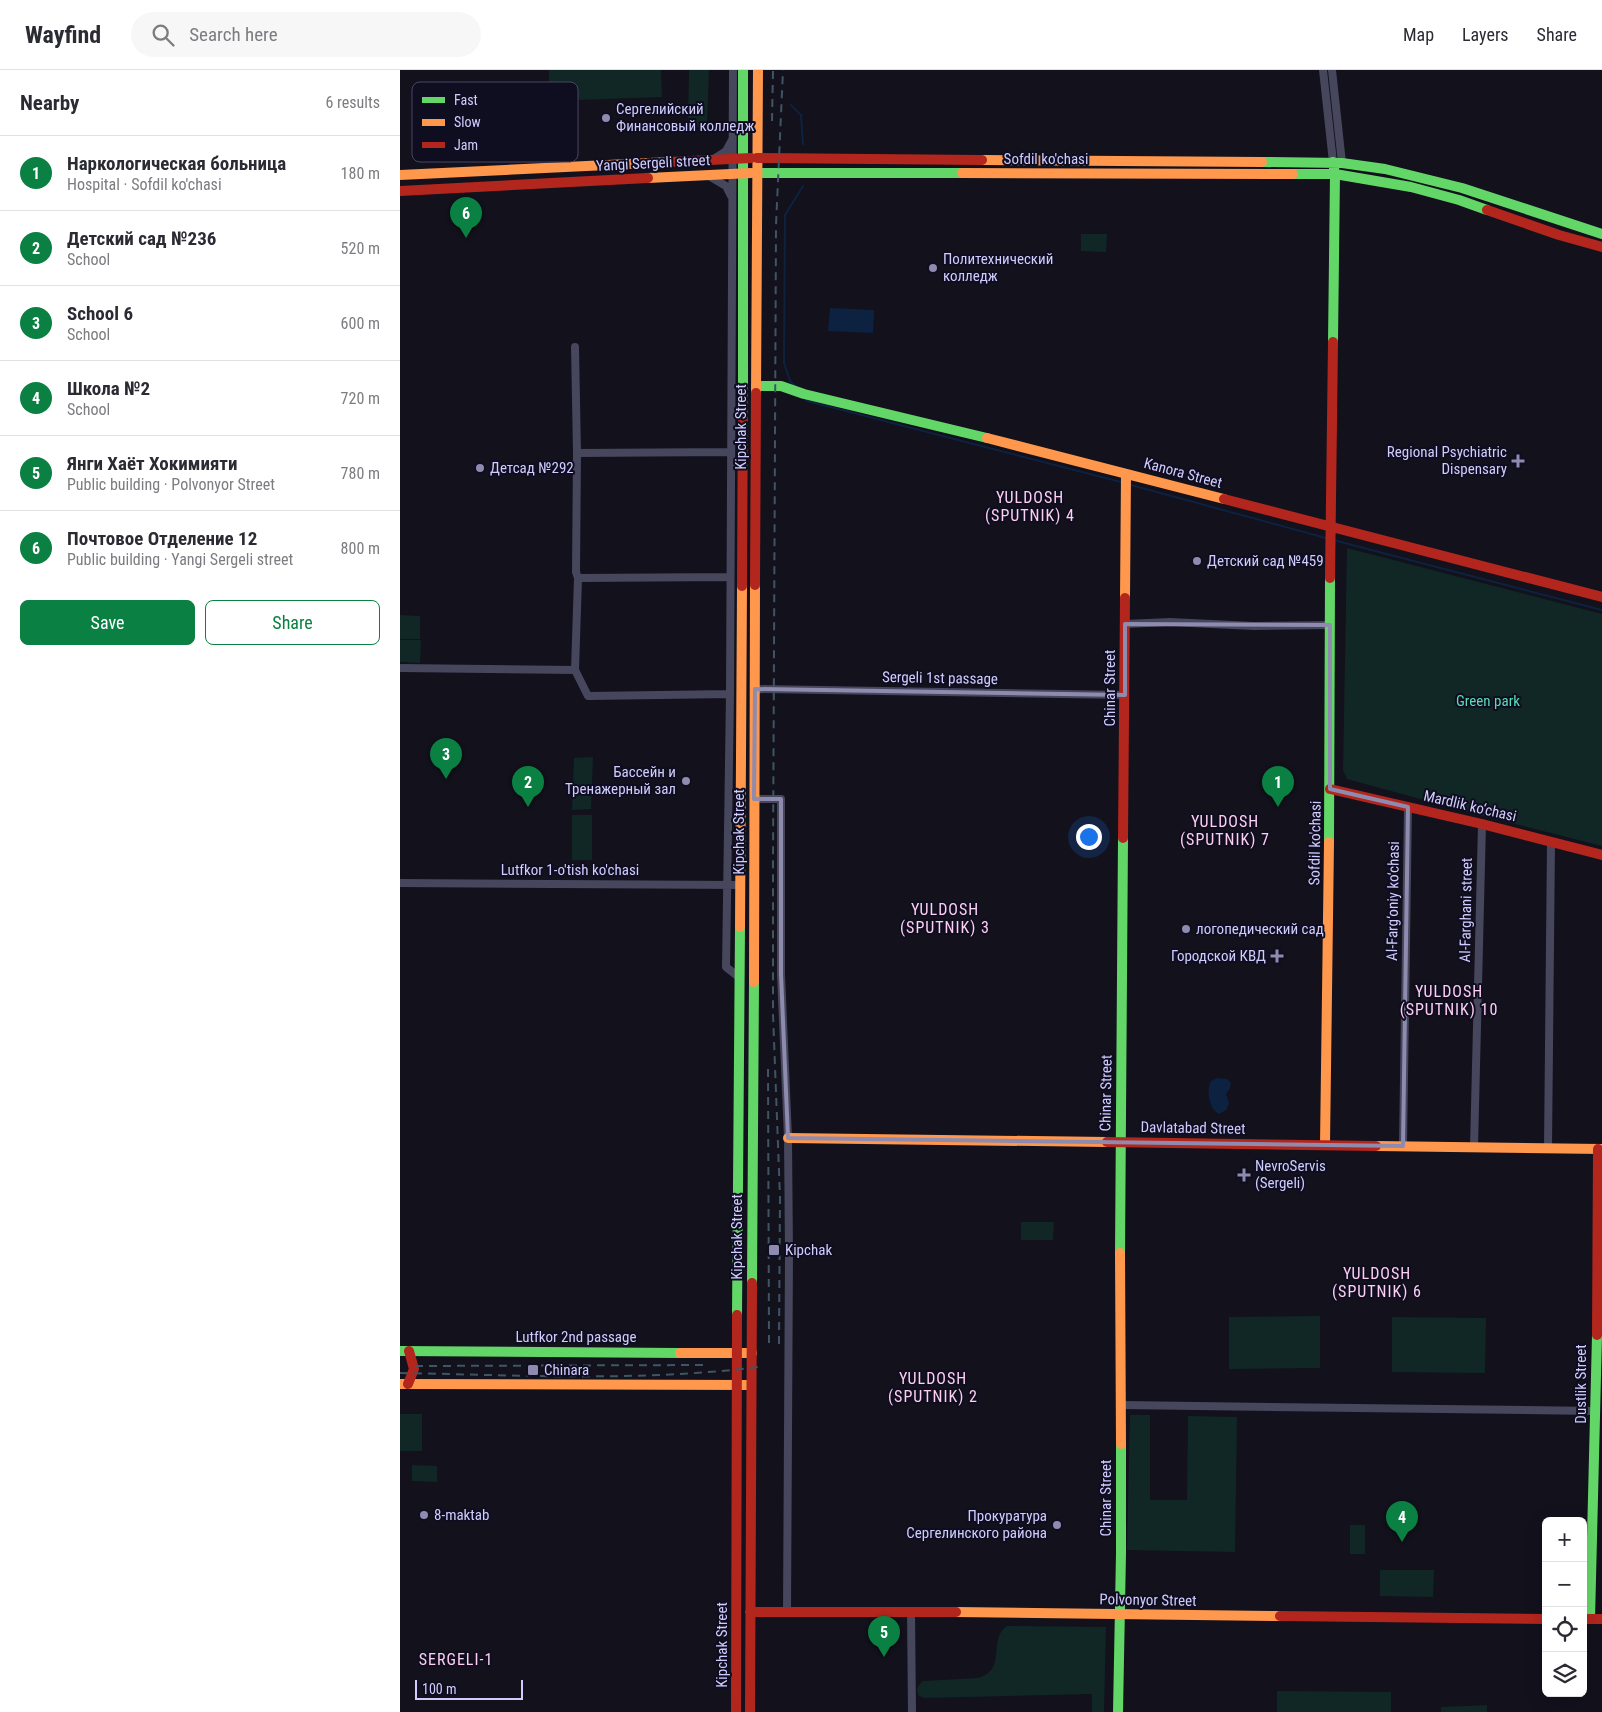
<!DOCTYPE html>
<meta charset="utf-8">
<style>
:root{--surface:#fff;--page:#f7f7f7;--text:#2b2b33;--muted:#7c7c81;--line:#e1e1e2;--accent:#0b8043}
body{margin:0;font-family:"Roboto Condensed",sans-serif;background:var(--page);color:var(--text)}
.controls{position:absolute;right:15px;bottom:15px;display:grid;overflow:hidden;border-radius:8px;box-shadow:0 5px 20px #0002}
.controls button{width:45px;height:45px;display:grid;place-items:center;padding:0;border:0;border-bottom:1px solid var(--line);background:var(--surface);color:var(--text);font:25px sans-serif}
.scale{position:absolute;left:15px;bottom:12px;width:108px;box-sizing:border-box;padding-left:5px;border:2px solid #d0cdfe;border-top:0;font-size:14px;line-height:18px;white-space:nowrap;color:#d0cdfe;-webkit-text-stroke:4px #0f0d20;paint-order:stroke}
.you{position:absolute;left:688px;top:766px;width:18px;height:18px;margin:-12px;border:4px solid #fff;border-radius:50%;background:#1a73e8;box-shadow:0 0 0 8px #1a73e833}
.badge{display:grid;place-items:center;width:32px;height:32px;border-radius:50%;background:var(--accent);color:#fff;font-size:16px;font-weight:700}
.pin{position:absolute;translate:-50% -41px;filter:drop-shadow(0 1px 2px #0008)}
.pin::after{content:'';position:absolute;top:26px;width:18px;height:15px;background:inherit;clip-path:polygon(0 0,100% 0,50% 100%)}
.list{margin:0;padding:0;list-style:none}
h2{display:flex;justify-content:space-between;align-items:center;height:65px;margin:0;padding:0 20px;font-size:21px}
h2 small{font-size:16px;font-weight:400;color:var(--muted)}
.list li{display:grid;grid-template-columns:32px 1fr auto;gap:15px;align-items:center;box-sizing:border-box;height:75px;padding:0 20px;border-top:1px solid var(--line)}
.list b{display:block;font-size:19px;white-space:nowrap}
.list p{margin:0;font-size:16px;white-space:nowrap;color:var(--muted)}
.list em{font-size:16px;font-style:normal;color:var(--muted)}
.actions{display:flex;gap:10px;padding:15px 20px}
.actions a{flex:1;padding:11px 0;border:1px solid var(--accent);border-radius:8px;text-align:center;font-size:18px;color:var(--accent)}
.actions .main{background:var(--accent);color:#fff}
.icon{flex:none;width:28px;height:28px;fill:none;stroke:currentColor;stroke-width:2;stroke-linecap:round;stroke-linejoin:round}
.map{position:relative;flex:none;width:1202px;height:1642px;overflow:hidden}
header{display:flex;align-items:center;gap:30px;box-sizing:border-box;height:70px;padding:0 25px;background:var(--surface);border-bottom:1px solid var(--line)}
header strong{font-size:24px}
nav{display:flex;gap:28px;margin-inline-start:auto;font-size:18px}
.search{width:350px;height:45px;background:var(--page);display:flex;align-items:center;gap:12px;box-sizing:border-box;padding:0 18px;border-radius:28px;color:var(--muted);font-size:19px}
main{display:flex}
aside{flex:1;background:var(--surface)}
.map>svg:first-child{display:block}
.green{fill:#102726}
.water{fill:#0d2240}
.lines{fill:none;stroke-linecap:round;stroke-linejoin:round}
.stream{stroke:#0d2240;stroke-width:2}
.street{stroke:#46465d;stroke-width:8}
.fast{stroke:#63d668;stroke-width:10}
.slow{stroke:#ff974d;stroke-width:10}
.jam{stroke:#b3261e;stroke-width:10}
.rail{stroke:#3f5564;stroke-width:2;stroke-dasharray:8 6;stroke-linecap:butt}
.marked{fill:none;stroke:#8e8baf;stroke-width:4;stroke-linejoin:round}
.poi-dot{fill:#8e8baf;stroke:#0f0d20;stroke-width:2}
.labels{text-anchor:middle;stroke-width:4;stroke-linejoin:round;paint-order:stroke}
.poi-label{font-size:15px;fill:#d0cdfe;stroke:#0f0d20;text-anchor:start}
.street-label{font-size:15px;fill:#d0cdfe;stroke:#0f0d20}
.park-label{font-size:15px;fill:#5bdcb6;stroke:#0f0d20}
.neighbourhood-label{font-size:16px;letter-spacing:1px;fill:#fecfef;stroke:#0f0d20}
.key{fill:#0f0d20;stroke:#494763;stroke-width:1}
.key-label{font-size:14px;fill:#d0cdfe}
</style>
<header>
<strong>Wayfind</strong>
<div class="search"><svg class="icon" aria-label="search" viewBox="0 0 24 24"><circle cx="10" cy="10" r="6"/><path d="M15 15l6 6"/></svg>Search here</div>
<nav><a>Map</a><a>Layers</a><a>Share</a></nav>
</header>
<main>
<aside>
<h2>Nearby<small>6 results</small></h2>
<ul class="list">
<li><span class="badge">1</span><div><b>Наркологическая больница</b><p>Hospital · Sofdil ko'chasi</p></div><em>180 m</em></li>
<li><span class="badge">2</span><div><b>Детский сад №236</b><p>School</p></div><em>520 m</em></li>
<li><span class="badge">3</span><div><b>School 6</b><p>School</p></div><em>600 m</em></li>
<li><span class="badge">4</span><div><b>Школа №2</b><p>School</p></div><em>720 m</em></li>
<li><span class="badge">5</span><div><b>Янги Хаёт Хокимияти</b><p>Public building · Polvonyor Street</p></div><em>780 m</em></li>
<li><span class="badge">6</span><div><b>Почтовое Отделение 12</b><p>Public building · Yangi Sergeli street</p></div><em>800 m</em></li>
</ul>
<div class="actions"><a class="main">Save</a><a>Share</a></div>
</aside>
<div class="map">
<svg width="1202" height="1642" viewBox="0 0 1202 1642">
<rect width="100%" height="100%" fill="#12111c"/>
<path class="green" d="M149,0H261L262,27L122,32V22L149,21Z
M289,0H309L307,56L288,59Z
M681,164H707L706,182L681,181Z
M947,478L1202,544V776L1075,744L947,709L943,700Z
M0,545L20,546V569H0Z
M0,570H21L20,593L0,592Z
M193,687L191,739L172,740L174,688Z
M172,745H192V790H172Z
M621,1152H654L653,1170H621Z
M920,1246V1298L829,1299V1247Z
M992,1247L1086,1248L1085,1303L992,1302Z
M0,1344H22V1381H0Z
M730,1345H750V1430H787L788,1346L837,1347L835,1482L727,1480Z
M12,1395L37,1396V1412L12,1411Z
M950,1455H965V1484H950Z
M980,1500H1034L1033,1527L980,1526Z
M607,1556L706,1557L704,1642H692V1624L525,1628L519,1626C516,1619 517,1616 523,1611L578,1608C608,1600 587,1569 607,1556Z
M877,1621L991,1622V1642H877Z
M1087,1635V1642H1041V1637Z"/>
<path class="water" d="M430,238L474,240L473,263L428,261Z
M817,1008L827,1009L831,1013L830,1018L826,1024L829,1033L826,1040L819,1044C809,1040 806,1020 811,1011Z"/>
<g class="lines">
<path class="stream" d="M391,35L401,45L403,74
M396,317L390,311L384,293L385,145L403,116
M405,328L407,331L721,412
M731,415L926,468
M933,470L1202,540"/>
<path class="street" d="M333,0L330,624L326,897L340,908
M923,0L933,92
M932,0L942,93
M315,88L326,81L332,70
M309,106L326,116L331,126
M175,277L177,383
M330,507L178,508L176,502L177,383L331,382
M178,508L175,600L188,626L330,624
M725,554L770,552L854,556L930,555
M0,598L175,600
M355,619L725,625
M354,729H381V904L388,1068L389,1184L387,1542
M0,813L340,815
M1003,1076L1008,737
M1074,1077L1082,754
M1148,1078L1151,772
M721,1335L1196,1341
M511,1541L512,1642"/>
<path class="fast" d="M343,0V318
M862,92L942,93L985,99L1062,118L1202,164
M357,103H562
M893,104H935L1011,117L1059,130L1087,140
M933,272L935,104L933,92
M356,316H381L404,324L587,368
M929,772L930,508
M720,1183L723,768
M352,1213L354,912
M337,1245L340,857
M0,1281L280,1283
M1190,1549L1197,1265
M718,1642L721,1483V1374"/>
<path class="slow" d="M582,90L862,92
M562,103L893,104
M0,105L270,92
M248,108L351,103
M356,323L358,0
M587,368L824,429
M725,528L726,404
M340,857L342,516
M354,912L355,515
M388,1068L707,1072
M925,1075L929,772
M976,1076L1202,1079
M720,1183L721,1374
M280,1283H352
M0,1314L351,1315
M556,1542L880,1546"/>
<path class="jam" d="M357,88L582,90
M270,92L351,88
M0,121L248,108
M1087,140L1159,165L1202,177
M824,429L1202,527
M930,508L933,272
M355,515L356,323
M342,516L343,318
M930,719L1082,754L1202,785
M723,768L725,528
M707,1072L976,1076
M1197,1265L1198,1079
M8,1314L14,1299L9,1281
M350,1542H556
M880,1546L1146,1549
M1184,1549H1202
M336,1642L337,1245
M350,1642L352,1213"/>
<path class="rail" d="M372,51L373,0
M368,999L369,1274
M379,1274L380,1127L373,944V792L376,155L383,0
M15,1296L305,1295
M0,1303C119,1305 240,1312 358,1297"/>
</g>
<path class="marked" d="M725,554L930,555V719L1008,737L1003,1076L388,1068L381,904V729H354L355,619L725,625Z"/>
<g class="poi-dot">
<circle cx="206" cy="48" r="5"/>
<circle cx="533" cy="198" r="5"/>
<path d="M1115.5 383.5h5v5h5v5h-5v5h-5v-5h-5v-5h5z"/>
<circle cx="80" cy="398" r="5"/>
<circle cx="797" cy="491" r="5"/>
<circle cx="286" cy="711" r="5"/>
<circle cx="786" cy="859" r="5"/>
<path d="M874.5 878.5h5v5h5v5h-5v5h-5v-5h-5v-5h5z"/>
<path d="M841.5 1097.5h5v5h5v5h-5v5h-5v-5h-5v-5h5z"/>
<rect x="368" y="1174" width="12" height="12" rx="2.5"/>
<rect x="127" y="1294" width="12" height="12" rx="2.5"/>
<circle cx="24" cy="1445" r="5"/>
<circle cx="657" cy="1455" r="5"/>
</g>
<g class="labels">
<g class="poi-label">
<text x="216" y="44">Сергелийский<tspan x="216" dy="17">Финансовый колледж</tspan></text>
<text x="543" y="194">Политехнический<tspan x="543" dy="17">колледж</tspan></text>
<text x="1107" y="387" text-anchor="end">Regional Psychiatric<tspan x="1107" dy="17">Dispensary</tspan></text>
<text x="90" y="403">Детсад №292</text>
<text x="807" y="496">Детский сад №459</text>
<text x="276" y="707" text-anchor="end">Бассейн и<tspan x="276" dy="17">Тренажерный зал</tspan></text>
<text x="796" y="864">логопедический сад</text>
<text x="866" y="891" text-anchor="end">Городской КВД</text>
<text x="855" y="1101">NevroServis<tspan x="855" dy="17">(Sergeli)</tspan></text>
<text x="385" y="1185">Kipchak</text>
<text x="144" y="1305">Chinara</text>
<text x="34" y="1450">8-maktab</text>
<text x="647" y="1451" text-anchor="end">Прокуратура<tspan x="647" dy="17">Сергелинского района</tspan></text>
</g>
<g class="street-label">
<text x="646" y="94">Sofdil ko'chasi</text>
<text transform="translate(253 93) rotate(-3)" y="5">Yangi Sergeli street</text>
<text transform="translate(341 357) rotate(-90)" y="5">Kipchak Street</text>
<text transform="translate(783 403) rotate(15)" y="5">Kanora Street</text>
<text transform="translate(540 608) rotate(1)" y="5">Sergeli 1st passage</text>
<text transform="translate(710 618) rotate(-90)" y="5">Chinar Street</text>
<text transform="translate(1070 736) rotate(13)" y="5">Mardlik ko‘chasi</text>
<text transform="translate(339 762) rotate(-90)" y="5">Kipchak Street</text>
<text transform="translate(915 773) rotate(-89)" y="5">Sofdil ko'chasi</text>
<text x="170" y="805">Lutfkor 1-o'tish ko'chasi</text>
<text transform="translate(993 831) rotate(-89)" y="5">Al-Farg‘oniy ko‘chasi</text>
<text transform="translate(1066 840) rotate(-89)" y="5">Al-Farghani street</text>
<text transform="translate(706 1023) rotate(-89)" y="5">Chinar Street</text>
<text transform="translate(793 1058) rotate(1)" y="5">Davlatabad Street</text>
<text transform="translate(337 1167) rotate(-90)" y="5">Kipchak Street</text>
<text x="176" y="1272">Lutfkor 2nd passage</text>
<text transform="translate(1181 1314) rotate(-90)" y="5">Dustlik Street</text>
<text transform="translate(706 1428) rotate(-90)" y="5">Chinar Street</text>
<text transform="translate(748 1530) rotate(1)" y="5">Polvonyor Street</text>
<text transform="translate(322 1575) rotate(-90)" y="5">Kipchak Street</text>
</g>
<g class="park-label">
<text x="1088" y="636">Green park</text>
</g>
<g class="neighbourhood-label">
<text x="630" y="433">YULDOSH<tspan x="630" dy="18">(SPUTNIK) 4</tspan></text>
<text x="825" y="757">YULDOSH<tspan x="825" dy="18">(SPUTNIK) 7</tspan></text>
<text x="545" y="845">YULDOSH<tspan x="545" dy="18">(SPUTNIK) 3</tspan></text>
<text x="1049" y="927">YULDOSH<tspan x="1049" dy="18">(SPUTNIK) 10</tspan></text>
<text x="977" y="1209">YULDOSH<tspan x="977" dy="18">(SPUTNIK) 6</tspan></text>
<text x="533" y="1314">YULDOSH<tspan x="533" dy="18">(SPUTNIK) 2</tspan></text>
<text x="56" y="1595">SERGELI-1</text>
</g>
</g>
<rect x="12" y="12" width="166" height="80" rx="8" class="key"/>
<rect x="22" y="27" width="23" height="6" fill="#63d668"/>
<rect x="22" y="49" width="23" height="7" fill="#ff974d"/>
<rect x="22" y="72" width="23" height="6" fill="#b3261e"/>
<g class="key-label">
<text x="54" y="35">Fast</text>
<text x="54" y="57">Slow</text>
<text x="54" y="80">Jam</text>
</g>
</svg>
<div class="controls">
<button>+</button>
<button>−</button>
<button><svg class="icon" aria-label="locate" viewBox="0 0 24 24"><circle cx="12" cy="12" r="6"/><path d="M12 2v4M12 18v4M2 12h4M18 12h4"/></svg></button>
<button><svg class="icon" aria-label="layers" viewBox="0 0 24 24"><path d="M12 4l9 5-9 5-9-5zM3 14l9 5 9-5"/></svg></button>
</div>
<div class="scale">100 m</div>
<div class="you"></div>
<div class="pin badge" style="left:878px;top:737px">1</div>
<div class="pin badge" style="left:128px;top:737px">2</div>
<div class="pin badge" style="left:46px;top:709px">3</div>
<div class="pin badge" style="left:1002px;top:1472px">4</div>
<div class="pin badge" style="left:484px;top:1587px">5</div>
<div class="pin badge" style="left:66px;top:168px">6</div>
</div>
</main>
